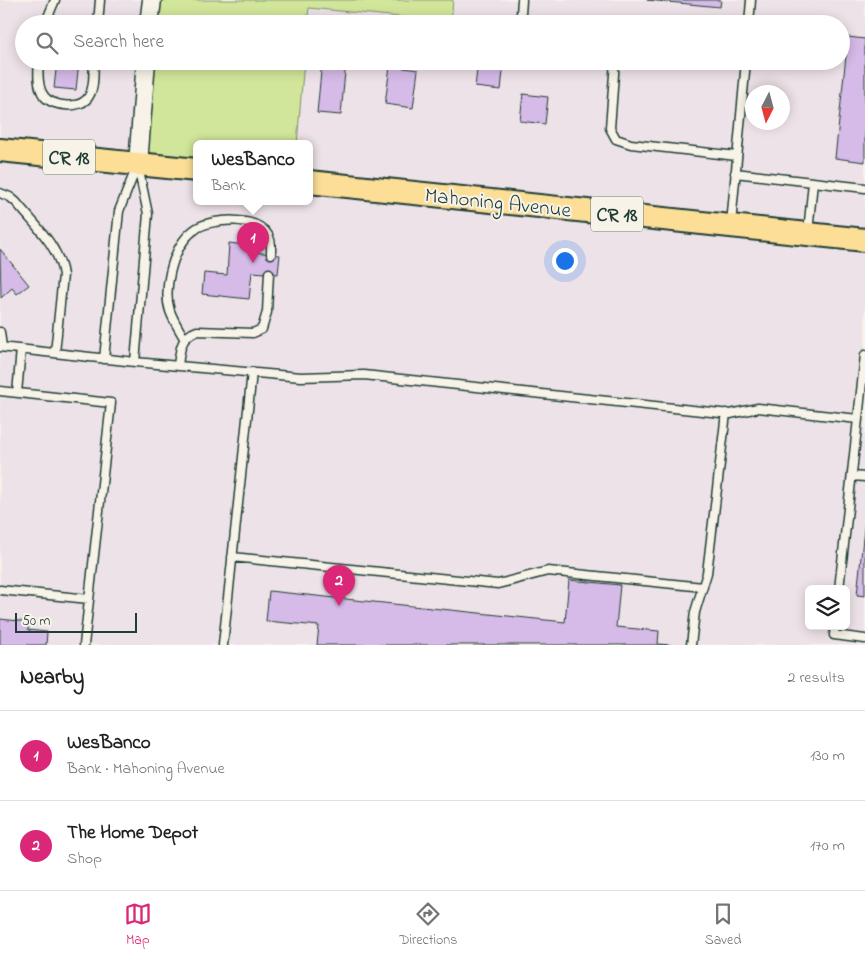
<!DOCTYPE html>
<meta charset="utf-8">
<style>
:root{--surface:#fff;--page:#f6f6f6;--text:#202124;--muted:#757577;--line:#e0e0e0;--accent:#db2777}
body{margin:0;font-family:"Indie Flower",sans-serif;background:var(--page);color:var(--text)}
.controls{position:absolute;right:15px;bottom:15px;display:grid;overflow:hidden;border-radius:8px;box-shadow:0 2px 12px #0003}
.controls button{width:45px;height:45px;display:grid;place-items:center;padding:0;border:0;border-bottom:1px solid var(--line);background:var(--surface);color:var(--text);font:25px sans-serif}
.compass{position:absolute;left:745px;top:85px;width:45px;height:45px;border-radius:50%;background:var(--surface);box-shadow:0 2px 12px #0003;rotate:186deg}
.scale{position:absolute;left:15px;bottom:12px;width:122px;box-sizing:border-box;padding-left:5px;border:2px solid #1f3d34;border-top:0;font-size:14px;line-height:18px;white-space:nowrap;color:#1f3d34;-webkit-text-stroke:4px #f7f3e8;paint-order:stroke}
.you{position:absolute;left:564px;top:260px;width:18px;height:18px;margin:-12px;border:4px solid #fff;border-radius:50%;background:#1a73e8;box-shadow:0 0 0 8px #1a73e833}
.badge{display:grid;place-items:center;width:32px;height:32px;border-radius:50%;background:var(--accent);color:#fff;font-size:16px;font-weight:700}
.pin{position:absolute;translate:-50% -41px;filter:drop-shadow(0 1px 2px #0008)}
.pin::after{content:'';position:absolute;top:26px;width:18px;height:15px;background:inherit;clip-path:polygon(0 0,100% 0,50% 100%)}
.popup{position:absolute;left:193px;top:140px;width:120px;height:65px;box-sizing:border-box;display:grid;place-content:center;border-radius:8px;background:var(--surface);filter:drop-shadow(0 1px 4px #0005);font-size:16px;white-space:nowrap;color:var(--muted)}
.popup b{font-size:19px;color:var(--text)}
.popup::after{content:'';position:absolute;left:50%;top:100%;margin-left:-10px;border:10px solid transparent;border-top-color:var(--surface)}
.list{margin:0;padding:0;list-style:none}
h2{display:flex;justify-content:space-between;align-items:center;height:65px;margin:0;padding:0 20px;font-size:21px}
h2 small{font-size:16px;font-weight:400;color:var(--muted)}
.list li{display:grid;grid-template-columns:32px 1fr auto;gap:15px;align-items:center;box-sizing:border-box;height:90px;padding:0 20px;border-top:1px solid var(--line)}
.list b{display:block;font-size:19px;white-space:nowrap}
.list p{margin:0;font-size:16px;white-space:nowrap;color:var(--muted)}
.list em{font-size:16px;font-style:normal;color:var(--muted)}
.icon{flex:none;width:28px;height:28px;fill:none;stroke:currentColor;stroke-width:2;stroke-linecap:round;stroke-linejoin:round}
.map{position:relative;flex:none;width:865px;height:645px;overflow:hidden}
.search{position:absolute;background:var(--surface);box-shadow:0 2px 12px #0003;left:15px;right:15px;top:15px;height:55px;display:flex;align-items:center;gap:12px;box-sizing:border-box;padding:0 18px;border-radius:28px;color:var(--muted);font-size:19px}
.sheet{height:245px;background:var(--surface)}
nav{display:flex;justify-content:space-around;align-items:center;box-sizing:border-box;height:70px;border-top:1px solid var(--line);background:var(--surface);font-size:14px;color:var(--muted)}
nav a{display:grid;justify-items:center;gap:2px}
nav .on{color:var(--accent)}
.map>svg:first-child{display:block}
.built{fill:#ede2e8;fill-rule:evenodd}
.green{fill:#d1e69a;stroke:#789267}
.building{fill:#d6bae8;stroke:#1f3d34}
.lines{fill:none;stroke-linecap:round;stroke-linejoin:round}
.service-casing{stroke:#1f3d34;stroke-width:11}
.tertiary-casing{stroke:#1f3d34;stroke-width:21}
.primary-casing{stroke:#1f3d34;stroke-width:26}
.service{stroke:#f7f3e8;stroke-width:8}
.tertiary{stroke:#f7f3e8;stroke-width:18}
.primary{stroke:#fcde96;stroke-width:22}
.labels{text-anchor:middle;stroke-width:4;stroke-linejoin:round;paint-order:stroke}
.shield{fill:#f7f3e8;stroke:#60746a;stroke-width:1}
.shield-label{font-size:20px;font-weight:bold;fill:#1f3d34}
.street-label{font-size:21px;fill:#1f3d34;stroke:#f7f3e8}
</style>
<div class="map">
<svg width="865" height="645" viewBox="0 0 865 645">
<rect width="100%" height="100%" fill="#f7f3e8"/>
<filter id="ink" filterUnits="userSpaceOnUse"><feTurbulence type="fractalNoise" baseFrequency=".02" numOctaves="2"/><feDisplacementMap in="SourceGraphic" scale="10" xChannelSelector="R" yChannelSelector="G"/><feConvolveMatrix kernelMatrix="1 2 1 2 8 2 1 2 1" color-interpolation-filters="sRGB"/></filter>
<g filter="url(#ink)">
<path class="built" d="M0,0H152L149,24H24V61H146L197,170V202H309V144H297L304,61H841V24H307L309,8L451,22L453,0H865V645H0ZM752,92H782V122H752ZM809,589H846V626H809Z"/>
<path class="green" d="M150,0H453L451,22L309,8L307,24H148Z
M146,61H304L297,144H197V170L138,164Z"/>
<path class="building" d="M647,0H721L720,7Z
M848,37L865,39V162L835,158Z
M57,61H79L76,90L54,88Z
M322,61H346L341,115L317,113Z
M478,61H504L501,90L475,87Z
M390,66L418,70L413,108L385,104Z
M523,94L548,97L545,124L520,121Z
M229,243L254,246V252L280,255L278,274L252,272L249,299L202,294L204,273L227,275Z
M0,249L29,285L17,294L12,288L1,298Z
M865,519V596L857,595Z
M569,580L620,585L616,627L659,631L658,644L671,645H317L319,626L266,621L269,591L565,622Z
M0,619L29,622L28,630L47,632L46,645H0Z"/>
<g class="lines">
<defs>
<path id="service" d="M522,0L521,14L524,24
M45,24L55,0
M98,24L100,0
M749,24L751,0
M39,61C38,72 37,87 44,96C52,107 82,110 89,96C95,87 93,72 94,61
M615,61L610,128L616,139L631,144L737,156
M735,173L865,188
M0,193L10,197L16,202C34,224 59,246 63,275L55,353
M731,224L746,61
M808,232L813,182
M0,332L2,347
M184,338C179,329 173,320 170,311C166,299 167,286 170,273C174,256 181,238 197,228C214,218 257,216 268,235C272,241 271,248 271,254
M0,347L135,362L301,377L364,375L730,414L758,408L858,419L865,355
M104,359L119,211L137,166
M135,362L148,214L138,166
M178,366C180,350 180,337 197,331L253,333L262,329L267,312L269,273
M0,391L111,403L84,645
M17,393L21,349
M852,476L865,477
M232,557L498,584L548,571L703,587
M839,589L858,419
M0,590L89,599
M835,626L834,635L865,639
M223,645L252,372
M691,645L695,612L707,573L726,413"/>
<path id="tertiary" d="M149,24L152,0
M138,164L146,61"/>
<path id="primary" d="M0,150L197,170
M309,182L865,240"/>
</defs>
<use href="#service" class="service-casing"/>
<use href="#tertiary" class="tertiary-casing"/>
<use href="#primary" class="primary-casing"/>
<use href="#service" class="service"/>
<use href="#tertiary" class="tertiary"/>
<use href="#primary" class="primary"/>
</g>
</g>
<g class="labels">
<g class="shield">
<rect x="43" y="139.5" width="52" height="35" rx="4"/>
<rect x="591" y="196.5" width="52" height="35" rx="4"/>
</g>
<g class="shield-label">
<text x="69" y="164">CR 18</text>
<text x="617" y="221">CR 18</text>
</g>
<g class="street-label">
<text transform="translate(498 202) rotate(6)" y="7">Mahoning Avenue</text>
</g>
</g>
</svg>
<div class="controls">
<button><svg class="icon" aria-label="layers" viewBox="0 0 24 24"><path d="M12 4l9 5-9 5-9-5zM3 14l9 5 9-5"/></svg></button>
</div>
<svg class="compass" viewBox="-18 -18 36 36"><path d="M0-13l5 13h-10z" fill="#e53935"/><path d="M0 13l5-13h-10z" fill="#757577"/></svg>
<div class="scale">50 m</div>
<div class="you"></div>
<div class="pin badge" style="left:253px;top:263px">1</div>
<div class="popup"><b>WesBanco</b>Bank</div>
<div class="pin badge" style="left:339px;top:606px">2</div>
<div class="search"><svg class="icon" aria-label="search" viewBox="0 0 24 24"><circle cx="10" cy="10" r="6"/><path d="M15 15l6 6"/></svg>Search here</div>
</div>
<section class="sheet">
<h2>Nearby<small>2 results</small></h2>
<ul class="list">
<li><span class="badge">1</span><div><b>WesBanco</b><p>Bank · Mahoning Avenue</p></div><em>130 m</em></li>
<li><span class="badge">2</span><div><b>The Home Depot</b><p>Shop</p></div><em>170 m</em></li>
</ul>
</section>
<nav>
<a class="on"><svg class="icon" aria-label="map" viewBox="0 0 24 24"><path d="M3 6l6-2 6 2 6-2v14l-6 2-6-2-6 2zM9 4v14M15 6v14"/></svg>Map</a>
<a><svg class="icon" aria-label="directions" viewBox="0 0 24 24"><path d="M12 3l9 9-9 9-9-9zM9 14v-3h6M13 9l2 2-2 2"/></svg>Directions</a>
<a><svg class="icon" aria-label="saved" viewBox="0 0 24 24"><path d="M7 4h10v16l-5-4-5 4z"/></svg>Saved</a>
</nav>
